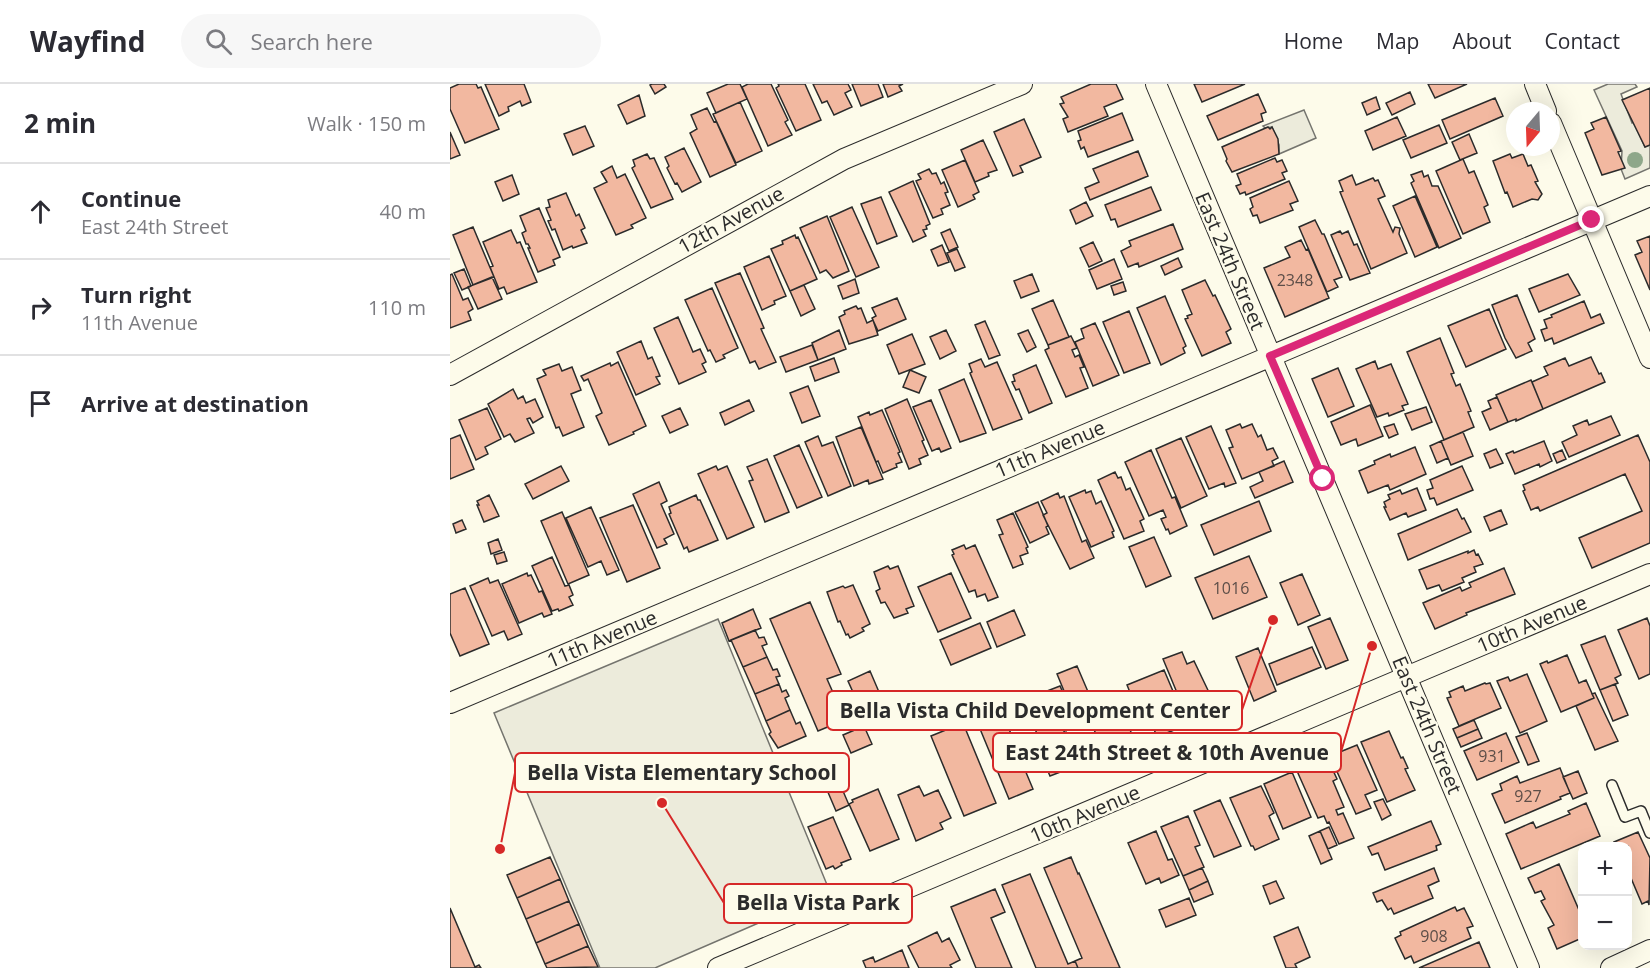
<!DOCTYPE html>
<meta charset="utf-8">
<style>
:root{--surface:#fff;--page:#f7f7f7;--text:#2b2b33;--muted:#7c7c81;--line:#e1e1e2}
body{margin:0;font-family:"Open Sans",sans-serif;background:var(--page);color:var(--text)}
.controls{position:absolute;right:18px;bottom:18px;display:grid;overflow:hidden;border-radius:12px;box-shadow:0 6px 24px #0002}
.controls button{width:54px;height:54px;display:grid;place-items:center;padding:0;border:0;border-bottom:2px solid var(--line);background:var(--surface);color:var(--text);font:30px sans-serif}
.compass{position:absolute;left:1056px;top:18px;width:54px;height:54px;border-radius:50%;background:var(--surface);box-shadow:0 6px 24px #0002;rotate:199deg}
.stop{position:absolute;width:18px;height:18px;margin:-14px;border:4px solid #db2777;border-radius:50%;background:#fff}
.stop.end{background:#db2777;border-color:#fff;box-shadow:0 2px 6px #0008}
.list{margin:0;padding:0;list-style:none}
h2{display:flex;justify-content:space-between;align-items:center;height:78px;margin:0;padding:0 24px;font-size:26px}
h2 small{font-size:20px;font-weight:400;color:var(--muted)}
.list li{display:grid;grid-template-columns:39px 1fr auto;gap:18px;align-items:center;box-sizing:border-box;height:96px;padding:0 24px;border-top:2px solid var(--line)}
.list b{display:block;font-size:22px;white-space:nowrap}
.list p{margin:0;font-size:20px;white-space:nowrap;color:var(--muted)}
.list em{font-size:20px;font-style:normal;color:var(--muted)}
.icon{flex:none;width:33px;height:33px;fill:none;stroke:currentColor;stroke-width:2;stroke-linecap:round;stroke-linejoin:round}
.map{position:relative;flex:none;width:1200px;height:884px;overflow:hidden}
header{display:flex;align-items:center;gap:36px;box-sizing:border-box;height:84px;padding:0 30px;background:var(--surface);border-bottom:2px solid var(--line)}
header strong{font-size:28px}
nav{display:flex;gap:33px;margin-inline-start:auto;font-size:21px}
.search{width:420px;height:54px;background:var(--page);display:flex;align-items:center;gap:15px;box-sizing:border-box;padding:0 21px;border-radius:33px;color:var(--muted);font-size:22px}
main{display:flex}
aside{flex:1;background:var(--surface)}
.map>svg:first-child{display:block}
.green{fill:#ecebdb;stroke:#74746e;stroke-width:1.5}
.building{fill:#f2b8a0;stroke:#2b2b2b;stroke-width:1.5}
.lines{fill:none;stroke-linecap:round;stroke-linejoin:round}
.lane-casing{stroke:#2b2b2b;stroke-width:12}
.street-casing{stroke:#2b2b2b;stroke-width:22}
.lane{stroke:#fdfbea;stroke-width:9}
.street{stroke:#fdfbea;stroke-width:20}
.tree{fill:#8ea78a}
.route{stroke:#db2777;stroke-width:8}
.labels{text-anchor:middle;stroke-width:4.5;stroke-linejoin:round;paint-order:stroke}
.number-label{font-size:16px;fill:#5d4e48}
.street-label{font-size:20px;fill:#2b2b2b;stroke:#fdfbea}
.leader{fill:none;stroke:#d62828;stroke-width:2}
.callout-dot{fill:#d62828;stroke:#fdfbea;stroke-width:2}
.callout{fill:#fdfbea;stroke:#d62828;stroke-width:2}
.callout-label{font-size:21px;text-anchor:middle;font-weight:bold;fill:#2b2b2b}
</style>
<header>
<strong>Wayfind</strong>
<div class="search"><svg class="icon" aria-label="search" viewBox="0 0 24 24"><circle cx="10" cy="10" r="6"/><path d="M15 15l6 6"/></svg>Search here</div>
<nav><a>Home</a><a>Map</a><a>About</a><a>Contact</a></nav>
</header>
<main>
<aside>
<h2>2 min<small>Walk · 150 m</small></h2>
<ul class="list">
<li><svg class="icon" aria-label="ahead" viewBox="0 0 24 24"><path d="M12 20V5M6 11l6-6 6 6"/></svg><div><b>Continue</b><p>East 24th Street</p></div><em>40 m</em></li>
<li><svg class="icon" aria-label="right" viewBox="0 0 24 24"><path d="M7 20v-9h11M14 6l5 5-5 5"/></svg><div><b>Turn right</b><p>11th Avenue</p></div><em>110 m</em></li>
<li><svg class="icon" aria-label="arrive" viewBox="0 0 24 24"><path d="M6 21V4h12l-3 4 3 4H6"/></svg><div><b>Arrive at destination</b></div></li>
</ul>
</aside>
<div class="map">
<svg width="1200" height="884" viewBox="0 0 1200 884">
<rect width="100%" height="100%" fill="#fdfbea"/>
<path class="green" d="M1158,0H1185L1187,3L1171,10L1182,39L1184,38L1195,63L1200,61V84L1175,95L1171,85L1172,67L1144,6Z
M854,26L866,54L829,70V61L822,43L815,44L813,42Z
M268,535L380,808L205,884H150L44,629Z"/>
<path class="building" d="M9,0H26L28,4L31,3L49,45L15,59L0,25V4Z
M35,0H74L81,18L72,22L70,17L58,23L59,27L49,32Z
M202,0H214L216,3L205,10L200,1Z
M278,0H290L297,15L266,29L257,9Z
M298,0H321L338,36L335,38L342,51L318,62L292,3Z
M328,0H355L371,36L346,47L326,4L329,2Z
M363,0H398L401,6L395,9L402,23L384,31L377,17L372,19Z
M402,0H428L433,13L411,22Z
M433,0H453L449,2L452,7L438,13Z
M641,0H666L673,15L654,23L658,32L618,48L613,35L618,33L610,20L614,19L611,13Z
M744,0H795L752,18Z
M978,0H1017L985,14Z
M1200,4V61L1195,63L1172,16Z
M960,8L965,20L942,31L936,19Z
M808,10L816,28L811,30L813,37L768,56L757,32Z
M189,11L195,32L177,40L168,21Z
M926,13L930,25L917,31L912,19Z
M1045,14L1053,32L1000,55L992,36Z
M290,18L312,67L286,79L263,30Z
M257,24L264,38L266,37L286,81L260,93L240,49L247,45L241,31Z
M672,29L683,56L638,73L634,63L631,65L628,57L631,56L628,47Z
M947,33L956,52L923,66L915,47Z
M1156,33L1171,67L1168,68L1175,84L1152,91L1135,49L1144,45L1141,39Z
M574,35L591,73L570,82L573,88L563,92L544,48Z
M989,41L997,59L961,74L953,56Z
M135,42L144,62L123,71L114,50Z
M818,43L820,45L822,43L828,55L829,70L782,88L776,77L777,75L772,63Z
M0,48L10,71L0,75Z
M1019,50L1027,69L1010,76L1002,58Z
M533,56L547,86L538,89L539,92L525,98L511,66Z
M234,64L251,98L232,108L227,99L225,100L217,84L219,82L215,73Z
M688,67L698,92L640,116L635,104L649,98L643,85Z
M197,70L200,75L204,74L223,115L201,124L182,84L185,82L183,76Z
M1060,70L1062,74L1073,70L1078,82L1081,81L1088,97L1085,98L1092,110L1088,116L1082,115L1063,123L1057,108L1055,109L1043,77Z
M825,74L827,78L832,76L837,87L832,89L835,95L796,111L795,108L790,110L786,102L791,100L787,90Z
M1013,75L1019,89L1024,87L1038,121L1034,123L1040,138L1013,150L986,87Z
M515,76L529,108L523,111L525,115L508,123L492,86Z
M162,82L167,94L175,90L196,134L181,141L183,144L166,151L144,104L157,98L151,88Z
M479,85L482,90L486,89L491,100L494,98L498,108L495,109L500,121L491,125L493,130L483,134L466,97L471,95L468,90Z
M972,87L974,93L978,91L982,102H988L1011,154L989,164L961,99L964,97L961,91Z
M62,91L69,110L53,117L45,98Z
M902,91L906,101L923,94L925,97L928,96L935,112L928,115L943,148L945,143L950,144L949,150L957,169L921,185L890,108L893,107L889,97Z
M463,97L480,140L476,142L477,145L473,146L476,152L463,158L439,108Z
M839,97L848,117L840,120L843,126L810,139L807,131L803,132L800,125L803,123L800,114Z
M701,103L711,126L668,143L665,135L661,136L655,121Z
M116,109L126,132L129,130L135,144L131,146L137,159L123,164L122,162L113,166L105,145L102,146L98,137L101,136L96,124L100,123L98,116Z
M965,112L987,163L965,173L943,122Z
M431,113L447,152L427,160L411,120Z
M636,118L643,132L626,140L620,126Z
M402,123L429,183L406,193L380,133Z
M89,124L110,173L103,176L105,181L88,188L78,164H80L78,160H76L72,149L76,147L70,132Z
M377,132L399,187L383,194L376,186L370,189L350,144Z
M865,136L872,150H874L892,193L884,196L888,203L877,208L849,143Z
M723,140L733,165L689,183L688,179L678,183L671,167L681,162L679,157Z
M23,143L44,193L23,201L3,151Z
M500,145L508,163L499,167L491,149Z
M61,146L67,159L70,158L87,198L57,210L54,203L49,205L40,183L43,182L33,158Z
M890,147L892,150L898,147L904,161L907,160L920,189L900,196L881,151Z
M345,151L346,154L348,153L367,195L340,207L321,165L333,160L332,157Z
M1200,152V206L1185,171L1192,168L1187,157Z
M851,156L856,166L858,165L879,214L835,233L814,184L840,173L835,163Z
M643,158L652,177L639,183L630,164Z
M492,161L499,178L488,182L481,166Z
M507,165L515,183L505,187L497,169Z
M319,172L336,212L324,217L325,220L312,226L294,183Z
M728,174L732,183L715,191L711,182Z
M664,175L672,195L647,205L639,186Z
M14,185L21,202L12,206L4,189Z
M290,189L314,244L311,245L326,278L309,285L305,277L300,279L265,199Z
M2,190L13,216L18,214L23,225L18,228L21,236L0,244V191Z
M582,190L589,207L571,214L564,197Z
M1118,190L1130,211L1089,228L1079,205Z
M42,193L52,215L28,225L18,203Z
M405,195L409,209L393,215L388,202Z
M755,196L763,212L765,211L781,245L776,248L781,259L752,272L735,235L738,234L737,232L742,230L732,206Z
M673,198L676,207L664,211L661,202Z
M354,201L365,225L351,232L340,207Z
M262,204L288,264L273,271L275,274L266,278L260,266L258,267L235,216Z
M1067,211L1085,255L1078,259L1082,267L1066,274L1055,254L1042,221Z
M715,212L736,262L733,264L735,269L711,281L687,224Z
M447,214L456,235L428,247L422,234L426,232L422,224Z
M603,216L619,253L598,261L582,225Z
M1134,217L1141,234L1150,230L1154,239L1104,260L1102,254L1095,257L1091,246L1097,244L1094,236L1102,233L1101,231Z
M406,222L408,225L411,224L417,239L423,236L428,251L399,260L389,233L395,230L394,227Z
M1039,225L1056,265L1016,283L998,242Z
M679,227L700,279L674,289L653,238Z
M228,233L243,268L250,265L256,278L252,280L256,288L229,300L204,244Z
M535,237L550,271L539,275L525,241Z
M645,239L669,291L643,302L625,258L634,254L631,245Z
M389,246L396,265L368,276L362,259Z
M496,246L506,267L490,275L480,253Z
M578,246L586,263L577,268L568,250Z
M462,250L475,280L449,290L437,261Z
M621,252L627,264L622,266L625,273L629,271L634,283L630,284L638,304L616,313L595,266L599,264L598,261Z
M990,254L1004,289L1001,290L1006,302L1010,300L1021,327L1018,328L1024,343L994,356L957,268Z
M191,257L198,275L202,273L210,292L206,293L210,300L186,311L167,268Z
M362,261L368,276L336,288L330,273Z
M1141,273L1149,290L1151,289L1155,298L1093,325L1082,298L1098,291L1094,283L1115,274L1119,282Z
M384,274L389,288L365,297L360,283Z
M531,275L535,283L547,278L572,335L543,346L520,289L522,288L519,280Z
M925,277L928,285L941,280L958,320L952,322L954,326L939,332L938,329L927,333L906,285Z
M168,278L196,342L183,348L184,350L159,361L146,332L152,329L138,295L134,297L131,292L160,279L161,282Z
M109,280L112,287L122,283L131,306L121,310L134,343L113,352L109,343L106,344L87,295L96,291L93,286Z
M586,281L602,319L579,329L569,305L566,306L562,298L565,297L563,291Z
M888,284L904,322L878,333L862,295Z
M460,286L476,293L469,309L453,303Z
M514,295L536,349L510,358L489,306Z
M1081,296L1093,325L1066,337V335L1058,338L1046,311Z
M358,302L370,332L352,339L340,309Z
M63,305L68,315L73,312L76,319L85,315L93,333L83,339L80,334L77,335L84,349L65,358L60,350L54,353L38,320Z
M1047,313L1058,338L1040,346L1032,328L1041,324L1038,317Z
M457,315L474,356L472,357L478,371L469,375L471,380L459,385L435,325Z
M299,316L304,327L275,341L270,329Z
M481,316L501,364L491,368L489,364L482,367L463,323Z
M920,321L933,352L908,362L906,355L891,361L881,338Z
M976,323L982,338L962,346L955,330Z
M37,324L51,355L35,363L38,370L26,376L9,336Z
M230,324L238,341L220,349L212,332Z
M432,326L450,368L448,369L452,378L446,380L447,383L433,389L428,377L426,378L408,333L419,328L420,331Z
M1161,332L1170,351L1119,373L1112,358L1127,351L1123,342L1137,336L1139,341Z
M790,340L792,344L802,340L808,353L811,351L817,366L823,364L828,374L822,377L824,382L792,395L779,364L783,363L776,346Z
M944,340L948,350L939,354L934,343Z
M761,342L786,399L775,403L774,399L759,405L736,353Z
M411,343L433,395L419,400L418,396L404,402L386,353Z
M1013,348L1023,372L1001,381L991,357Z
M10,351L24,385L0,395V355Z
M1188,351L1200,378V459L1142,484L1129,454L1192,427L1175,390L1090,427L1088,423L1081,426L1073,407L1075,406L1073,401Z
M368,352L372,362L383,358L401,402L378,412L355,358Z
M731,354L757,412L731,424L706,365Z
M991,357L998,374L987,379L980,362Z
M1094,357L1102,377L1090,383L1089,380L1065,390L1056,370L1063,367L1064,369Z
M349,361L372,413L347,424L324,372Z
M965,363L976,390L940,406L938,401L918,409L909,387L925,380L924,377L940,370L941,373Z
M1046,365L1053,379L1040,384L1034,370Z
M701,366L722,414L725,413L737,442L720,450L718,445L716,446L711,435L716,433L713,426L699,432L675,378Z
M1112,366L1116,375L1107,379L1103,370Z
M317,375L339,428L315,438L299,397L303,396L297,383Z
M834,377L843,398L805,414L800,403L813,397L809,388Z
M111,382L119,397L83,415L75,400Z
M266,382L268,386L277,382L304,443L277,455L248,390Z
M1012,382L1023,406L987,421L984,414L980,415L977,406L983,404L980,396Z
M665,388L668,394L671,393L676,406L680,404L694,435L690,437L694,447L674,455L648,396Z
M209,398L217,417L211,420L224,450L214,455L217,460L207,464L183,410Z
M967,404L976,426L958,433L956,429L940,436L934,423H936L934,418L940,415L938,411L950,406L952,410Z
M635,406L636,409L641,407L646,420L651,417L664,447L662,448L664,453L641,463L619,413Z
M608,409L610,414L614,412L632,458L636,456L644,474L620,485L593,431L597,429L591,417Z
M39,411L49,432L34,438L27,421H29L27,417Z
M246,411L248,416H250L268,456L239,468L237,463L234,465L219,430L221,429L219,423Z
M809,417L821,447L764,471L751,441Z
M588,418L598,442L596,443L599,450L580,459L565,428Z
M183,421L210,484L177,498L150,434Z
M141,423L169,486L157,491L151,477L138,483L116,434Z
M1007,425L1012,435L1014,434L1021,448L958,476L948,450Z
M1051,426L1057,440L1040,447L1034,433Z
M112,428L139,491L118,500L91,437Z
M563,429L578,463L576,464L578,469L570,472L573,480L563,484L549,451L553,450L547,436Z
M12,436L16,445L6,449L3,440Z
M704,453L721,492L696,503L679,463Z
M48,455L52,466L41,470L38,459Z
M514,461L516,465L525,461L548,513L538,517L535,510L527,513L525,506L519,508L502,471L504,470L502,466Z
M1024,466L1026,471L1028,470L1033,480L1024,483L1026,488L1012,494L1014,498L992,507L989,501L977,505L969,486L1018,467V469Z
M54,468L57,477L47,480L44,471Z
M799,472L817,513L763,535L745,494Z
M102,473L115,502L119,501L123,511L119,513L123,521L109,527L108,525L102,527L82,482Z
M438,482L440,485L448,482L464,522L456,525L458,529L444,534L435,518L431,519L426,507L430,505L424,488Z
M1054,484L1065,510L1016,529L1017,531L985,545L973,519L1010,503L1012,507L1021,503L1019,499Z
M77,489L78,492L81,491L89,508L92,507L102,530L94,533L92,529L69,539L52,500Z
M501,489L521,534L488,548L468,503Z
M852,490L870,531L848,541L830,499Z
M38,494L40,499L48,496L72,550L58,556L54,547L42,552L20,502Z
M403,501L420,540L412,544L414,547L400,554L398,550L396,551L390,537L388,538L377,508L393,502L395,504Z
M15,504L39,560L10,572L0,549V510Z
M360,518L391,590L377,595L385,613L399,607L409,630L368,647L320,535Z
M303,525L311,544L279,557L272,539Z
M564,526L575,551L547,563L537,538Z
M880,534L898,576L876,585L858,543Z
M1197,534L1200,542V590L1189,595L1168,546Z
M530,539L541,564L501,581L490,556Z
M305,546L309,554L314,553L317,560L312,562L317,573L293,583L281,556Z
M1155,552L1171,591L1165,594L1168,599L1150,606L1131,561Z
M862,563L871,583L827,601L819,580Z
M808,564L826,607L804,617L786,573Z
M732,568L737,580L744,577L766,623L749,630L751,635L740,640L713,575Z
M1117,571L1129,599L1136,596L1144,614L1111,628L1090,580L1097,577L1098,579Z
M317,573L323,586L327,585L330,592L326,593L329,600L305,610L293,583Z
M627,582L639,610L619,619L607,590Z
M714,586L731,626L723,630L729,644L707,653L702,640L694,643L677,601Z
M420,587L429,608L407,617L398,597Z
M1077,590L1097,637L1070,649L1047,597L1058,593L1060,597Z
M1035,599L1036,600L1040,599L1051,624L1009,642L997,614L1001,613L999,608L1013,602L1015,607Z
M329,600L332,608L336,606L339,612L335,614L340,626L316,637L305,610Z
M1165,600L1178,631L1163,637L1150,606Z
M610,602L619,622L601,630L592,609Z
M1145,609L1168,657L1145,666L1126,622L1144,614L1142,610Z
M659,617L664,628L671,625L684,655L673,660L675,663L660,669L654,655L649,657L642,641L639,643L632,628Z
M568,618L577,639L560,646L558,642L554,643L547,627Z
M340,626L346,640L350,638L356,652L328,664L319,650L321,648L316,637Z
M604,629L615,649L616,648L631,680L600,692L597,685L594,687L583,662L591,659L582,638Z
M550,635L554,643L558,642L570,675L573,673L578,685L575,686L583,705L559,715L528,640L535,638L536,640Z
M1024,636L1028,645L1007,654L1003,645Z
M513,639L546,719L514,732L481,652Z
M414,642L422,660L401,669L393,651Z
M1028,645L1032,654L1011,663L1007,654Z
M939,647L951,674L953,673L958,684L955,685L965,706L937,718L911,658Z
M1056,649L1069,678L1027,696L1014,667Z
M1077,649L1089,677L1078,681L1066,653Z
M907,661L927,706L915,711L921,724L906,730L880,672Z
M874,676L876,682L880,680L887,695L883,697L894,723L886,726L888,731L893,729L904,754L889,760L879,738L877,739L874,732L868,734L847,687Z
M1110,684L1120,709L1110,713L1111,715L1055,739L1042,710L1052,706L1050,700L1067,692L1070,699Z
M1128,687L1137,709L1123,715L1113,693Z
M842,688L861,733L833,745L814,700Z
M390,700L399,721L386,727L377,706Z
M469,702L474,712L488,706L501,734L490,739L493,745L466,757L448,711Z
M811,702L824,729L819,732L829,755L805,766L803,762H801L780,714Z
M428,705L449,755L420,767L399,720L403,718L402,716Z
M933,715L941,731L932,736L924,718Z
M770,716L791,762L764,773L744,727Z
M1136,719L1150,752L1071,785L1056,750L1083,738L1086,744L1120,730L1118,727Z
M738,732L750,761L745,763L754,783L733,792L711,743Z
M383,733L401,775L391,779L392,781L385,785L383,782L376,785L358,743Z
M981,737L991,760L986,762L987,766L935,786L928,769L922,771L918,763Z
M879,743L887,761L878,765L870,747Z
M706,747L718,776L722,775L729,791L711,799L709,794L696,800L678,759Z
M870,747L882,775L871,780L859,752Z
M1188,748L1200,774L1199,821L1198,817L1192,820L1178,787V762H1166L1164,758Z
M100,773L110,795L67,814L57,791Z
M621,773L628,790L629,789L670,884H628L625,877L632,874L594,784Z
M1109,780L1132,833V854L1107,865L1098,844L1104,841L1091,817L1095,815L1091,807L1085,809L1078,794Z
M752,784L758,797L739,806L733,792Z
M984,784L989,797L978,802L983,814L944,830L941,824L938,826L932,816L927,818L923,809Z
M580,790L618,880L625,877L628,884H586L552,801Z
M110,795L119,817L76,835L67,814Z
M758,797L763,810L744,818L739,806Z
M826,797L834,814L820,820L813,802Z
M545,805L555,828L541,834L562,884H526L501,823Z
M739,814L746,831L716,843L709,826Z
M119,817L129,840L86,859L76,835Z
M1005,823L1007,827L1014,824L1023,842L1017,844L1021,854L964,879L961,872L955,875L945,854L951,851L950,848Z
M0,824L25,883L29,881L31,884H0Z
M129,840L138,862L95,880L86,859Z
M848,843L860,873L845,880L847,884H836L824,853Z
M487,848L492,858L499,854L510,876L500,881L502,884H469L458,862Z
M1029,858L1040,884H969Z
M138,862L148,883L97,884L95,880Z
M452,866L459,884H416L413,877L423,873L425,878Z"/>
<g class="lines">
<defs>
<path id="lane" d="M1162,701L1175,733L1191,727L1200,749"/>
<path id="street" d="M706,0L1079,884
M1085,0L1096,27
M1101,39L1200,274
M0,291L394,75L572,0
M0,619L1200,112
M268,884L1200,490
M1161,884L1200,866"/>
</defs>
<use href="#lane" class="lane-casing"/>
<use href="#street" class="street-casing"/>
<use href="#lane" class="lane"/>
<use href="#street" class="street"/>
</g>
<circle class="tree" cx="1185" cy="76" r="8"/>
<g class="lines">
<path class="route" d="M873,395L820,272L1142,136"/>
</g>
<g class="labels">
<g class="number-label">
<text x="845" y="202">2348</text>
<text x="781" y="510">1016</text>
<text x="1042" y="678">931</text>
<text x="1078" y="718">927</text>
<text x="984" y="858">908</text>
</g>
<g class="street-label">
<text transform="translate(281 136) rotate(-29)" y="7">12th Avenue</text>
<text transform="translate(780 177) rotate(67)" y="7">East 24th Street</text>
<text transform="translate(600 365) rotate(-23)" y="7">11th Avenue</text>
<text transform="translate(1082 540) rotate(-23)" y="7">10th Avenue</text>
<text transform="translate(152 555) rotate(-23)" y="7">11th Avenue</text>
<text transform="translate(977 641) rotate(67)" y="7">East 24th Street</text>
<text transform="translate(635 730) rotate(-23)" y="7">10th Avenue</text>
</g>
</g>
<path class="leader" d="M823 536L792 626M922 562L891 668M50 765L65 689M212 719L274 819"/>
<g class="callout-dot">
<circle cx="823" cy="536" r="6"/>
<circle cx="922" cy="562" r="6"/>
<circle cx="50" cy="765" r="6"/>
<circle cx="212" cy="719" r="6"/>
</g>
<g class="callout">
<rect x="377" y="607" width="415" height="39" rx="6"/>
<rect x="543" y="649" width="348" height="39" rx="6"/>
<rect x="65" y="669" width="334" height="39" rx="6"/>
<rect x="274" y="800" width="188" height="39" rx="6"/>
</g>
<g class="callout-label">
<text x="585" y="634">Bella Vista Child Development Center</text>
<text x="717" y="676">East 24th Street &amp; 10th Avenue</text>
<text x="232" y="696">Bella Vista Elementary School</text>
<text x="368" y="826">Bella Vista Park</text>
</g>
</svg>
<div class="controls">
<button>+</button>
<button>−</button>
</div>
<svg class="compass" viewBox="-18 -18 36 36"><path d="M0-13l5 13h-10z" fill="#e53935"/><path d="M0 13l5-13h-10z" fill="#7c7c81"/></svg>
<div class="stop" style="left:873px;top:395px"></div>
<div class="stop end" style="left:1142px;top:136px"></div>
</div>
</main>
